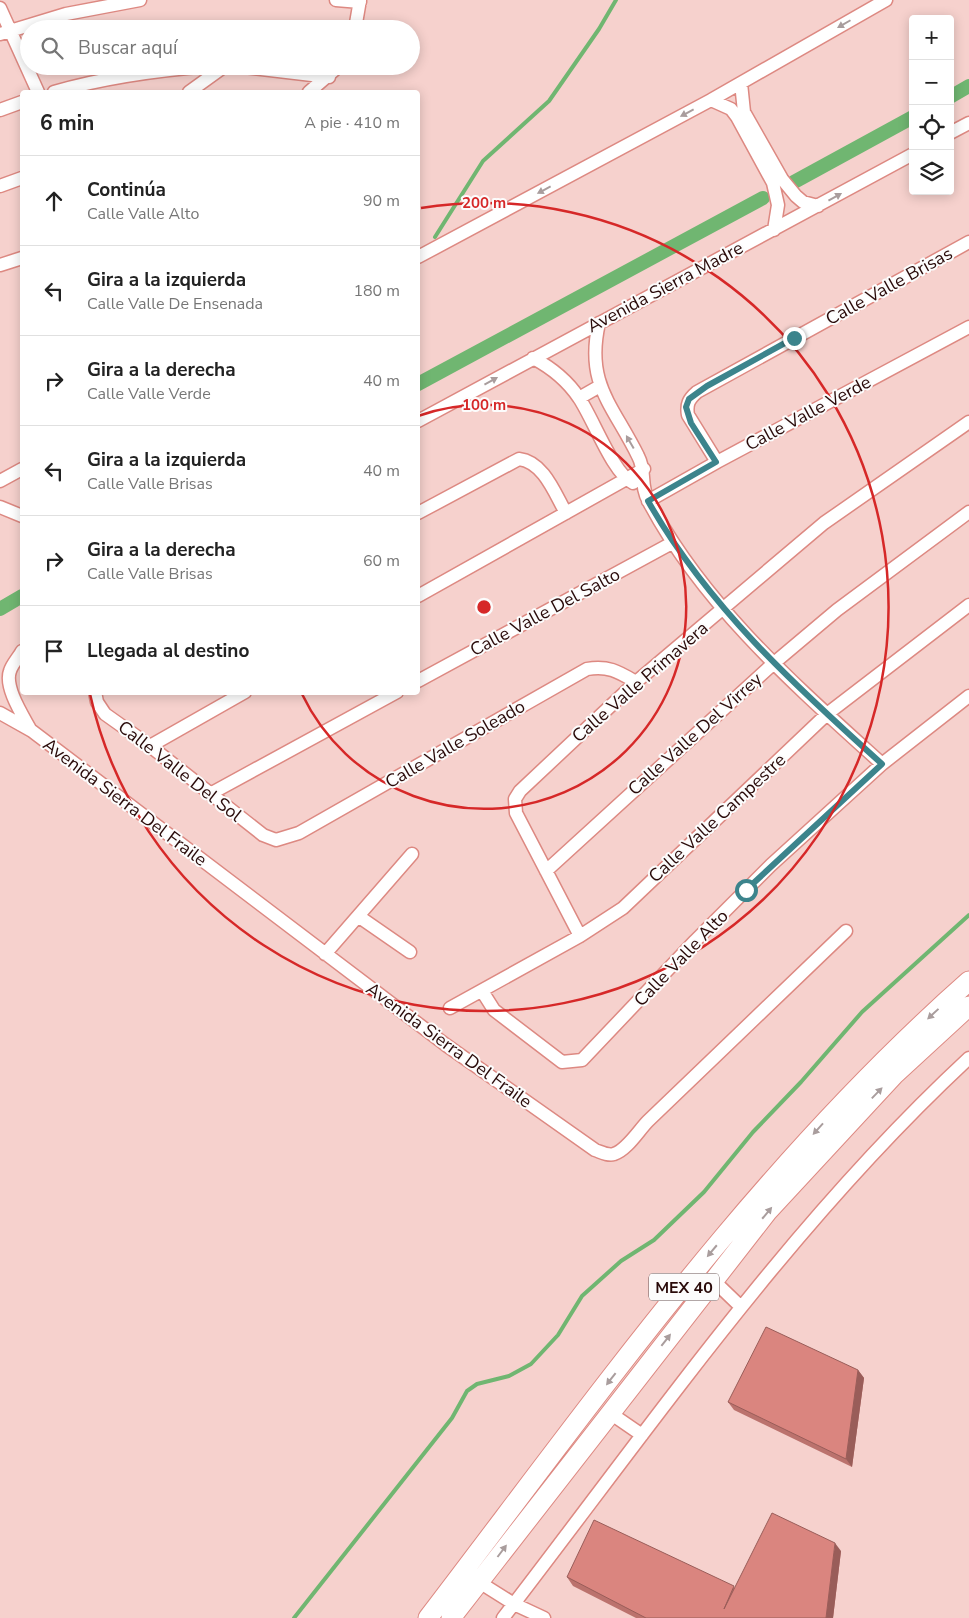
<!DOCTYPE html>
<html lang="es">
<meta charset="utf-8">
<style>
:root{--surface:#fff;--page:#f2f2f2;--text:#222;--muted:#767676;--line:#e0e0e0}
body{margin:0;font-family:"Nunito Sans",sans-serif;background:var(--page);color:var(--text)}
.controls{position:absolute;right:15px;top:15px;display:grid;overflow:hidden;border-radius:5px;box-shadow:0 2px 12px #0003}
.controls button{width:45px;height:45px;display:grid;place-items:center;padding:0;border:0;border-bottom:1px solid var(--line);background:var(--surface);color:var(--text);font:25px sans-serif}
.stop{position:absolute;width:15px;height:15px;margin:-11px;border:4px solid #3c848c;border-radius:50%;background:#fff}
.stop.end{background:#3c848c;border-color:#fff;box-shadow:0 1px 5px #0008}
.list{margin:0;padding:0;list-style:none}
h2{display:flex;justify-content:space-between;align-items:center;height:65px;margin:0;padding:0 20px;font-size:21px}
h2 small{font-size:16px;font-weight:400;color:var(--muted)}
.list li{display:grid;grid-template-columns:32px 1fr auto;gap:15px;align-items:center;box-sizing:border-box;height:90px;padding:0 20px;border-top:1px solid var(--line)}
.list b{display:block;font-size:19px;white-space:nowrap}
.list p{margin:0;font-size:16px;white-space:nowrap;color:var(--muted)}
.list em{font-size:16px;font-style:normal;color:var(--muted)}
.icon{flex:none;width:28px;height:28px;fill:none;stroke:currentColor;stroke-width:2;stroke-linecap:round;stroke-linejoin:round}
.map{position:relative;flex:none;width:969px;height:1618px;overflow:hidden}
.search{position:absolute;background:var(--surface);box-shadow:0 2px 12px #0003;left:20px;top:20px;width:400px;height:55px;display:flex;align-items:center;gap:12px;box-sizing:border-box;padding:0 18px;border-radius:28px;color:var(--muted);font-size:19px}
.panel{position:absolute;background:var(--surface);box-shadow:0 2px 12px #0003;left:20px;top:90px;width:400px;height:605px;border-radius:5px}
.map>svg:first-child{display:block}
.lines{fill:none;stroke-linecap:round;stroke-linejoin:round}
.stream{stroke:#70b671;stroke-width:4}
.canal{stroke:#70b671;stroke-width:14}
.minor-casing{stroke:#dd8982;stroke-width:15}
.highway-casing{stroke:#dd8982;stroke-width:21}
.minor{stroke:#fff;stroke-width:12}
.highway{stroke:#fff;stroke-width:19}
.wall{fill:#bb726d}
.shaded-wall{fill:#995d59}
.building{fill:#da857f;stroke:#995d59}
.oneway{fill:#a99d9d}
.route{stroke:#3c848c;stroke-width:6}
.ring{fill:none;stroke:#d62828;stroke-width:2.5}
.labels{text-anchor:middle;stroke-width:4;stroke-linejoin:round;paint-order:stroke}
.shield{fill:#fcfcfc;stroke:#685352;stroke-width:1}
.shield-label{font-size:16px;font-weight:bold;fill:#290a09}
.street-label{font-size:18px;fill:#290a09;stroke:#fcfcfc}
.centre{fill:#d62828;stroke:#fcfcfc;stroke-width:2.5}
.ring-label{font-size:15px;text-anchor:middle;font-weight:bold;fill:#d62828;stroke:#fcfcfc;stroke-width:4;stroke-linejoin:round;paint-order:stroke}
</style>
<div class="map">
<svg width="969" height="1618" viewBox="0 0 969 1618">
<rect width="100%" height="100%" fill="#f6d1cd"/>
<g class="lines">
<path class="stream" d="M435,237L483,161L549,101L599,29L616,0
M294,1618L452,1418L467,1391L477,1384L509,1376L531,1364L558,1335L582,1296L621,1261L654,1240L704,1192L753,1132L801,1082L862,1012L969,915"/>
<path class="canal" d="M950,97L969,86
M794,182L913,117
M418,384L763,198
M0,609L22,596"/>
<defs>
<path id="minor" d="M336,0L360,2
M0,8L38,92
M355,29L360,0
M0,34L66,14L140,0
M236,66L329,77
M741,83L744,112L782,179L796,196L803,202L818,206
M54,92C106,77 158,70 212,66
M189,92L225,66
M309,92L339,66
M711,100L731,109L737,117L773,183L778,205L774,230
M0,110L22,102
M950,133L969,123
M0,186L22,178
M418,257L711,100L886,0
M0,265L22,258
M599,323C585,384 613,405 638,456C647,473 639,484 649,502C704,606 796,686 882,764
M533,358C552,368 567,380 579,398C593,418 613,474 633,483
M579,398L600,386
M418,421L913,154
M717,462L688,415C686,404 689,399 697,392L969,242
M0,481L22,469
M648,501L717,462L969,327
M0,507L22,516
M418,513L519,459C544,462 555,494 566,513
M418,596L644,469
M22,651C19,657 12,664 10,671C4,687 23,716 30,729
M418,681L672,543
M95,692L97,702L105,714L150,746L263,835L276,840L299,833L587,669C608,665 619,672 636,682
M0,713L32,731L446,1045L595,1150C601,1152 608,1156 614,1154C627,1150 639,1130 648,1121L846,931
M150,746L245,692
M210,794L397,692
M546,871L774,663L837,610L969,512
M358,916L410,952
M580,936L516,813L515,799L520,791L636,682L824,523L969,422
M325,954L412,854
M482,991L494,1010L562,1062L582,1060L695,941L771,865L882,764L969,696
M450,1008L580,936L623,908L827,714L969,605
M713,1280L740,1306
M610,1413L642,1435
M479,1582L514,1604L544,1618
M503,1618C652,1425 790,1224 969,1058"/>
<path id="highway" d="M428,1618C597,1397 759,1166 969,981
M451,1618L768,1211L894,1075L969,1006"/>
</defs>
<use href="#minor" class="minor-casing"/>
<use href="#highway" class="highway-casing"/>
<use href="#minor" class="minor"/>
<use href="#highway" class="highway"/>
</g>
<path class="wall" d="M858,1370L864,1378L852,1467L734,1410L728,1402Z
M841,1551L833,1618H636L573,1586L567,1577L735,1588Z"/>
<path class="shaded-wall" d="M858,1370L864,1378L852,1467L846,1459Z
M835,1543L841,1551L833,1618H826Z"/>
<path class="building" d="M766,1327L858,1370L846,1459L728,1402Z
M772,1513L835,1543L826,1618H646L567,1577L594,1520L734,1586L724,1609Z"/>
<defs><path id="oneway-solid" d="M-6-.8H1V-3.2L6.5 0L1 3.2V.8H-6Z" transform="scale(1.25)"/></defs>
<g class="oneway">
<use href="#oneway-solid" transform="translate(844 24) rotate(150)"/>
<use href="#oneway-solid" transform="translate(687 113) rotate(152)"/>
<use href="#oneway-solid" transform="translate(544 190) rotate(152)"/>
<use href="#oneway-solid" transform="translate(835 197) rotate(-29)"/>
<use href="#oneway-solid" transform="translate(491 381) rotate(-29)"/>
<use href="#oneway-solid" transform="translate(630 442) rotate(-120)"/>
<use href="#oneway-solid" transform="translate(933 1014) rotate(137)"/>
<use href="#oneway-solid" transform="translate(877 1093) rotate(-46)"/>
<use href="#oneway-solid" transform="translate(818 1129) rotate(132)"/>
<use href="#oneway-solid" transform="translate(767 1213) rotate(-50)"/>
<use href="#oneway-solid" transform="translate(712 1251) rotate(130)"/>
<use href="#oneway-solid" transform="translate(666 1340) rotate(-52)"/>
<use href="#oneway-solid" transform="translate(611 1379) rotate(128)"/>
<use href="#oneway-solid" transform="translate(502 1551) rotate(-53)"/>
</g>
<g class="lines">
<path class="route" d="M746,890L882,764C794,685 707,605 648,501L716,462L691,423L686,407L689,399L707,386L794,338"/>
</g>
<g class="ring">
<path d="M418 416A202 202 0 1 1 302 694"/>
<path d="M421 208A404 404 0 1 1 90 694"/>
</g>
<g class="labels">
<rect class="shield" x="649" y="1273.5" width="70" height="27" rx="4"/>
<g class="shield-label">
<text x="684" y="1293">MEX 40</text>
</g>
<g class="street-label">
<text transform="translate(889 286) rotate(-29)" y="6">Calle Valle Brisas</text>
<text transform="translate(665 287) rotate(-28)" y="6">Avenida Sierra Madre</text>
<text transform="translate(808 413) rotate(-28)" y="6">Calle Valle Verde</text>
<text transform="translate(545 612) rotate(-28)" y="6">Calle Valle Del Salto</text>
<text transform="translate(640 682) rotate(-41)" y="6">Calle Valle Primavera</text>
<text transform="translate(695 734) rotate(-42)" y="6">Calle Valle Del Virrey</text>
<text transform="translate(455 744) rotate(-30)" y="6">Calle Valle Soleado</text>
<text transform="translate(180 771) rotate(38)" y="6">Calle Valle Del Sol</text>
<text transform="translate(125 802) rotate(37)" y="6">Avenida Sierra Del Fraile</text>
<text transform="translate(717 818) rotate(-43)" y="6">Calle Valle Campestre</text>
<text transform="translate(681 958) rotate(-46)" y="6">Calle Valle Alto</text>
<text transform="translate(449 1045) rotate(36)" y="6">Avenida Sierra Del Fraile</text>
</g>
</g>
<circle cx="484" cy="607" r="8" class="centre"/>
<g class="ring-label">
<text x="484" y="208">200 m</text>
<text x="484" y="410">100 m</text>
</g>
</svg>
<div class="controls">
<button>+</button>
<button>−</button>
<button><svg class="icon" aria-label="locate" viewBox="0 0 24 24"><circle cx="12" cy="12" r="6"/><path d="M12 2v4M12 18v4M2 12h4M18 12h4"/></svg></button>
<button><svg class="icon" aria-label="layers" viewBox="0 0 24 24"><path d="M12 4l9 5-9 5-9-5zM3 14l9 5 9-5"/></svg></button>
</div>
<div class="stop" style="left:746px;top:890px"></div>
<div class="stop end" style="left:794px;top:338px"></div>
<div class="search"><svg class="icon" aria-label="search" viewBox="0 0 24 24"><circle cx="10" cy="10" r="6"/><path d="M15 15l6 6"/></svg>Buscar aquí</div>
<section class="panel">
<h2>6 min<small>A pie · 410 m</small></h2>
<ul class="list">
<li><svg class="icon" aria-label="ahead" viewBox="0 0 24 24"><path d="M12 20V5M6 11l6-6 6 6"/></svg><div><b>Continúa</b><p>Calle Valle Alto</p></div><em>90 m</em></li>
<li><svg class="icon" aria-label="left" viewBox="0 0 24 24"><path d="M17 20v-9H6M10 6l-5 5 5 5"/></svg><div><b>Gira a la izquierda</b><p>Calle Valle De Ensenada</p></div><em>180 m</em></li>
<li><svg class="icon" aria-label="right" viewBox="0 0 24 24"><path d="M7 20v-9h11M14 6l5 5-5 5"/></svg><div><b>Gira a la derecha</b><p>Calle Valle Verde</p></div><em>40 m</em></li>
<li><svg class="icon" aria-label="left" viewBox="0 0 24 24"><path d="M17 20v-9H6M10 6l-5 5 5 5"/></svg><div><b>Gira a la izquierda</b><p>Calle Valle Brisas</p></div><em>40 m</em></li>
<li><svg class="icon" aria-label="right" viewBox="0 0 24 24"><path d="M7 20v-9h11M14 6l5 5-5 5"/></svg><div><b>Gira a la derecha</b><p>Calle Valle Brisas</p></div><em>60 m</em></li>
<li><svg class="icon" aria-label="arrive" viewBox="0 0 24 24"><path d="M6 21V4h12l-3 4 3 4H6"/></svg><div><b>Llegada al destino</b></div></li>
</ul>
</section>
</div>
